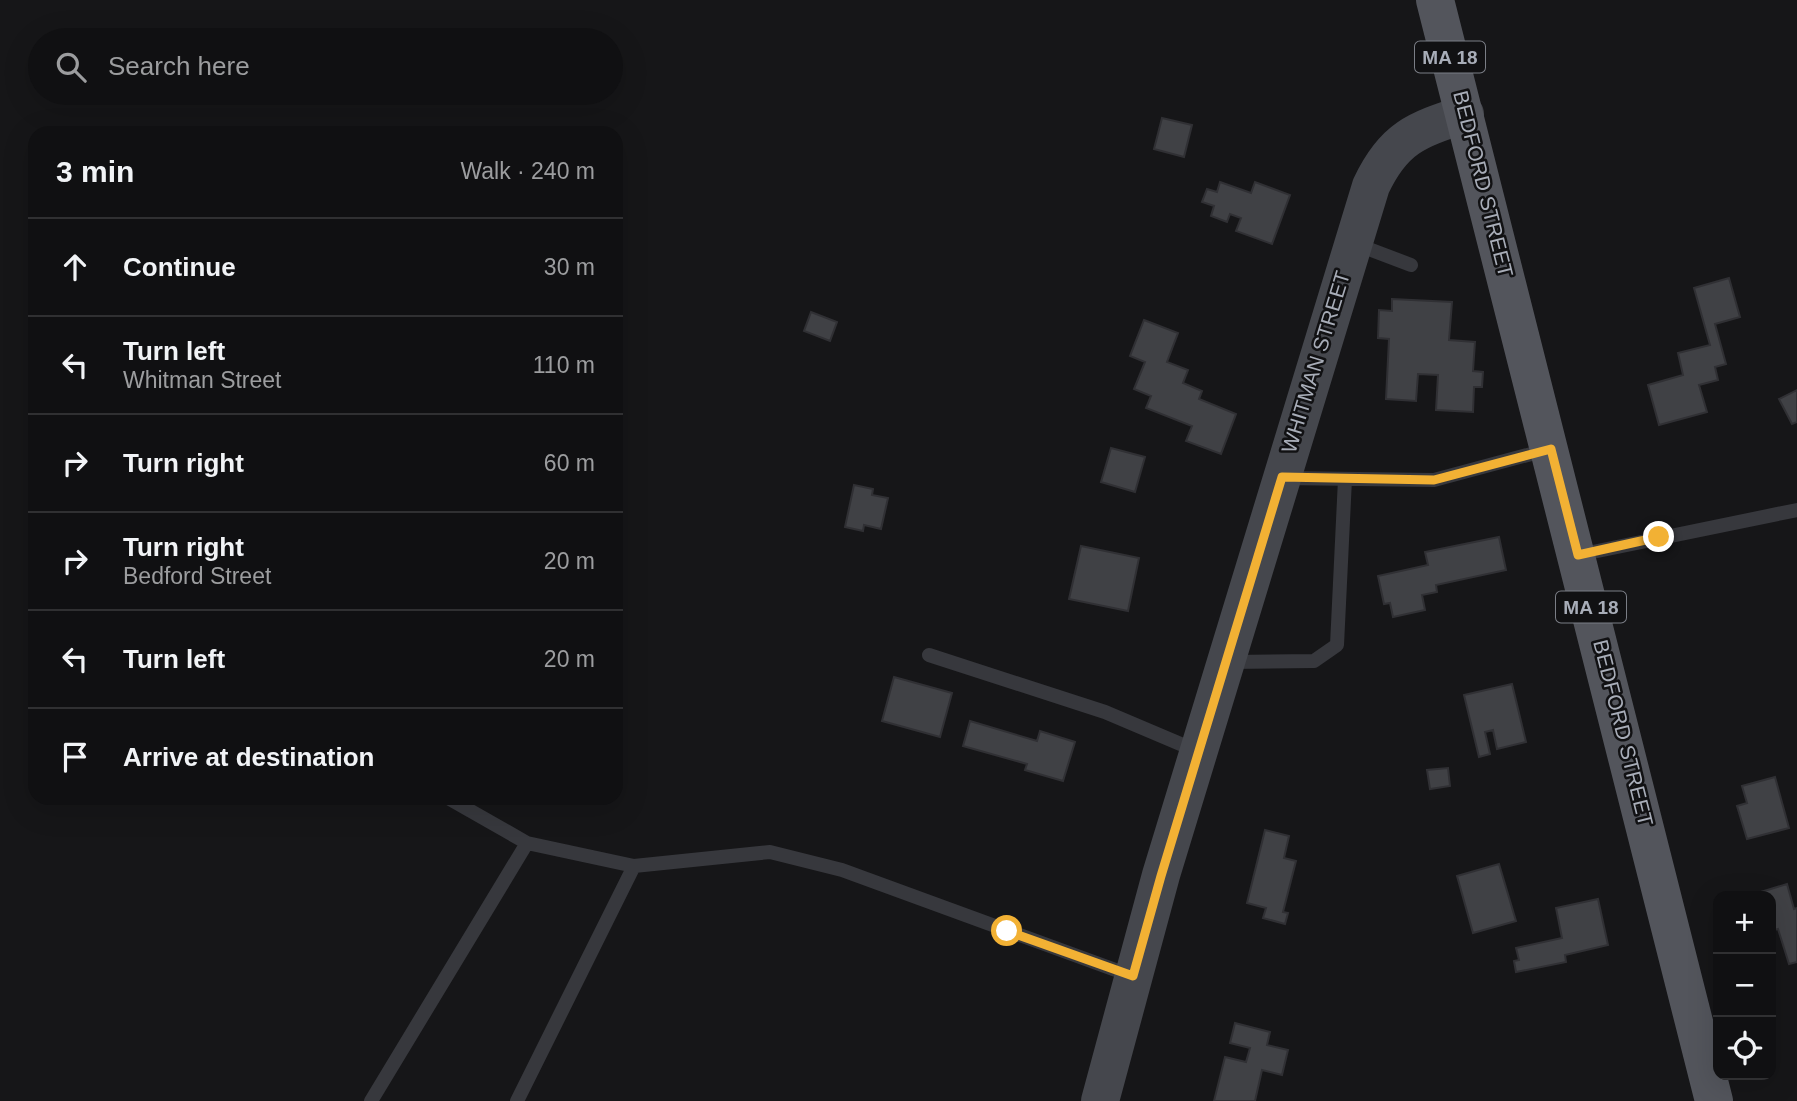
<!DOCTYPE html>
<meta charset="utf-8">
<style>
:root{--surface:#101012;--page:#19191b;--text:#f1f3f6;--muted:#9c9d9f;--line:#303032}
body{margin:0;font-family:Arial,sans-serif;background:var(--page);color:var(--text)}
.controls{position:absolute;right:21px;bottom:21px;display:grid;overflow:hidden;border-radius:14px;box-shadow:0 7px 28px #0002}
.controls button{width:63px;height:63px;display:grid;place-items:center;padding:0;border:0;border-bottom:2px solid var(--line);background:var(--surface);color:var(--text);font:35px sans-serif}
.stop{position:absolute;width:21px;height:21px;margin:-16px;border:5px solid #f2b134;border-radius:50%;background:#fff}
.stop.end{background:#f2b134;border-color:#fff;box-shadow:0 2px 7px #0008}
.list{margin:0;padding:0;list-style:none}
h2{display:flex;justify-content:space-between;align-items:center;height:91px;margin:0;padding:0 28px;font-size:30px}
h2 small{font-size:23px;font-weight:400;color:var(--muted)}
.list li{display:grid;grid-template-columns:46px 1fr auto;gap:21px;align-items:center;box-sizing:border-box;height:98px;padding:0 28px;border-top:2px solid var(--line)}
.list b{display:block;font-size:26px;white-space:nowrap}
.list p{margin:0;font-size:23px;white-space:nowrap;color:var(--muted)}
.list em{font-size:23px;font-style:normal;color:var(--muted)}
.icon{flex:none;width:38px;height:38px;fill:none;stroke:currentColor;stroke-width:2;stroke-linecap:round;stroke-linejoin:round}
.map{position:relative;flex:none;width:1797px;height:1101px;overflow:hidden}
.search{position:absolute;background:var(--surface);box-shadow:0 7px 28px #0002;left:28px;top:28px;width:595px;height:77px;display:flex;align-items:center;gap:18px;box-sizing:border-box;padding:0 24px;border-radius:38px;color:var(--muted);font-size:26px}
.panel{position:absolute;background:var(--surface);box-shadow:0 7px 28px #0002;left:28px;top:126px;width:595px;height:679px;border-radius:21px}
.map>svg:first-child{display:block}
.building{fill:#404145;stroke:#303034;stroke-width:2}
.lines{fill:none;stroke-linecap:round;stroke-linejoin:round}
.service{stroke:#37383d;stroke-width:14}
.secondary{stroke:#45474d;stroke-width:38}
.primary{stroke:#53555c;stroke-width:38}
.route{stroke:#f2b134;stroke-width:9}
.labels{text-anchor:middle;stroke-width:5;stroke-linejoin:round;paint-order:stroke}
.shield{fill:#111113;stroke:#7b7e86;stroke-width:2}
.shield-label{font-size:19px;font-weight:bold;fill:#a8adb8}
.street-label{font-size:21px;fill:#a8adb8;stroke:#111113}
</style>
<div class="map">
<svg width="1797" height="1101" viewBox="0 0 1797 1101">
<rect width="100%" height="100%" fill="#161618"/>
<path class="building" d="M1162,118L1192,125L1184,157L1154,149Z
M1220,182L1251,193L1255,182L1290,195L1272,244L1236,231L1241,218L1230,214L1227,222L1211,216L1214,206L1202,202L1207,189L1217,192Z
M1729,278L1740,317L1715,324L1726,364L1715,367L1718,380L1699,385L1707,412L1659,425L1648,385L1683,375L1678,353L1710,345L1694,288Z
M1392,299L1452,302L1449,340L1475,342L1473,371L1483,372L1482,387H1474L1473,412L1436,410L1438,375L1418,374L1416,401L1386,399L1389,339L1378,338L1379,310L1392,311Z
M811,312L837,322L830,341L804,331Z
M1144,320L1178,333L1167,362L1188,370L1183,383L1202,391L1199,399L1236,414L1221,454L1186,441L1192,426L1146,408L1151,396L1134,389L1145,362L1130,356Z
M1797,390V422L1792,424L1779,399Z
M1111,448L1145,457L1135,492L1101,482Z
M854,485L873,489L872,495L888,498L881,529L864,525L863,531L845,527Z
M1499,537L1506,570L1436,585L1437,592L1422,595L1425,610L1393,617L1390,603L1384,604L1378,576L1428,565L1425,552Z
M1081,546L1139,558L1128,611L1069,599Z
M894,677L952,693L940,737L882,721Z
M1512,684L1526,742L1497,749L1493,730L1485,732L1490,754L1479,757L1464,695Z
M970,721L1037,741L1040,731L1075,742L1063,781L1025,770L1027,764L963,746Z
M1448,768L1450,786L1430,789L1427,770Z
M1775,777L1789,828L1747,839L1737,806L1747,803L1742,786Z
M1265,830L1289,836L1284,858L1296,861L1283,912L1288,913L1285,924L1263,918L1266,908L1247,903Z
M1499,864L1516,921L1473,933L1457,876Z
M1787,884L1794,909L1797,908V962L1789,964L1778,929L1771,931V896L1751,895Z
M1598,899L1608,945L1565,955L1566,962L1516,972L1514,961L1519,960L1516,948L1562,938L1556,908Z
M1235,1023L1270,1032L1267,1045L1288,1050L1282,1075L1262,1070L1255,1101H1214L1225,1057L1246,1062L1250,1048L1230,1043Z"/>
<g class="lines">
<path class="service" d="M1353,243L1411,265
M1283,478L1434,480L1546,450
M1578,555L1797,510
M929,655L1105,712L1197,751
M1230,662L1314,661L1337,645L1345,479
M448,798L527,843
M371,1101L527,843L634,866L770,852L842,870L1132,976
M517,1101L634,866"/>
<path class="secondary" d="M1100,1101L1161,875L1371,186C1394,137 1417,130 1465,114"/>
<path class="primary" d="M1435,0L1714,1101"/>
</g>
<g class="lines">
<path class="route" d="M1007,931L1133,976L1161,876L1282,477L1434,480L1551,449L1578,555L1659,537"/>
</g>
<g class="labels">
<g class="shield">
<rect x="1415" y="41.5" width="70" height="31" rx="5"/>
<rect x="1556" y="591.5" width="70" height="31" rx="5"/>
</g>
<g class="shield-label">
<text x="1450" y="64">MA 18</text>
<text x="1591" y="614">MA 18</text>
</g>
<g class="street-label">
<text transform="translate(1483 184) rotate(76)" y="7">BEDFORD STREET</text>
<text transform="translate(1316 362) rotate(-73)" y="7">WHITMAN STREET</text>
<text transform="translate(1623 733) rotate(76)" y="7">BEDFORD STREET</text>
</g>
</g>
</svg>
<div class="controls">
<button>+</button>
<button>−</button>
<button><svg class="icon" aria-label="locate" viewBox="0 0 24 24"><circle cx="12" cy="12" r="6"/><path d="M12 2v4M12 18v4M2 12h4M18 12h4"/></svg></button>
</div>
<div class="stop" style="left:1007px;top:931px"></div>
<div class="stop end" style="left:1659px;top:537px"></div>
<div class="search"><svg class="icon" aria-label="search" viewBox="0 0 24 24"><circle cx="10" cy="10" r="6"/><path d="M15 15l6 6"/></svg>Search here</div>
<section class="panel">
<h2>3 min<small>Walk · 240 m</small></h2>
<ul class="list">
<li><svg class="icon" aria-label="ahead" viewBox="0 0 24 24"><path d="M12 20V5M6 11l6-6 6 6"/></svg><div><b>Continue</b></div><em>30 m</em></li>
<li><svg class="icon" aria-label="left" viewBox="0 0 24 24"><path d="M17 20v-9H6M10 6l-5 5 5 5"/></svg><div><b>Turn left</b><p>Whitman Street</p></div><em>110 m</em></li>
<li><svg class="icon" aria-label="right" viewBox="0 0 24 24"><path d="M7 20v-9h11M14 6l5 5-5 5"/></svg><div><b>Turn right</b></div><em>60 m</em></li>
<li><svg class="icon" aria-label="right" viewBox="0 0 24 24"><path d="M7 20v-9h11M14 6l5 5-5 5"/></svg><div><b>Turn right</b><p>Bedford Street</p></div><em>20 m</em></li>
<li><svg class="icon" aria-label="left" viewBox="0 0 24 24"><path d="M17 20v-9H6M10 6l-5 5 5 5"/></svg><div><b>Turn left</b></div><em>20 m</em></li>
<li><svg class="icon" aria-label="arrive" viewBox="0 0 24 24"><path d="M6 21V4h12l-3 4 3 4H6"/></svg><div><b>Arrive at destination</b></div></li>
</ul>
</section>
</div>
